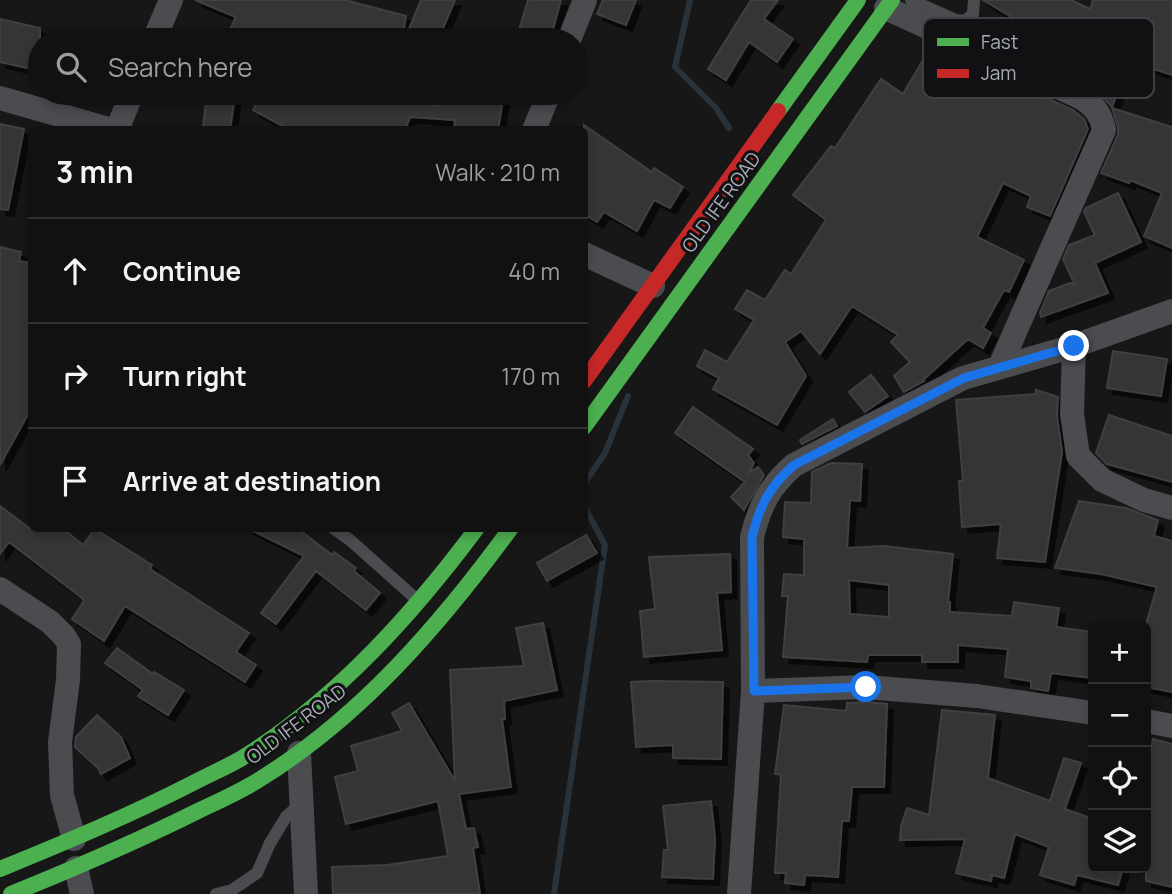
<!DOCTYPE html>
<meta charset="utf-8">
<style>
:root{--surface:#111;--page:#1e1f1f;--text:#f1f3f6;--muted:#9c9d9f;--line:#303131}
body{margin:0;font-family:Manrope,sans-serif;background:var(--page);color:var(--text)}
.controls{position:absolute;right:21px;bottom:21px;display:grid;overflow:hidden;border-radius:10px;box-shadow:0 4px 10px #0003}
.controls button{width:63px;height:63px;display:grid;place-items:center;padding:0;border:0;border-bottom:2px solid var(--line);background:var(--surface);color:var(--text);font:35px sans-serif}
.stop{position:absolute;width:21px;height:21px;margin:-16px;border:5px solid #1a73e8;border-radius:50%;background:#fff}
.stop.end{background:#1a73e8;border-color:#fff;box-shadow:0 2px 7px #0008}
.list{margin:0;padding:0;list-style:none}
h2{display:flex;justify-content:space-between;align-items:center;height:91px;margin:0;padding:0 28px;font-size:30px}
h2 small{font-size:23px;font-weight:400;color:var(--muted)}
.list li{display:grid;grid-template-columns:46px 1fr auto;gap:21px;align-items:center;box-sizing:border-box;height:105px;padding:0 28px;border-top:2px solid var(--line)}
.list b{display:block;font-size:26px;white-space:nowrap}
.list em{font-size:23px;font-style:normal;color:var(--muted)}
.icon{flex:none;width:38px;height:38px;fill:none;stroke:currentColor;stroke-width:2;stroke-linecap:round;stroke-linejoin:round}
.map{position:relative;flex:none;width:1172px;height:894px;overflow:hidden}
.search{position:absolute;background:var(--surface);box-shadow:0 4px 10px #0003;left:28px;top:28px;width:560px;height:77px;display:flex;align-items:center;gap:18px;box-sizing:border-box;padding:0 24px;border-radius:38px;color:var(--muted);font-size:26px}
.panel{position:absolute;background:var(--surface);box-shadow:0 4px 10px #0003;left:28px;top:126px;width:560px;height:406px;border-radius:10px}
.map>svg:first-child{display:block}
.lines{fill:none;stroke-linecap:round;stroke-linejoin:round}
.stream{stroke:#2a3239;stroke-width:6}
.building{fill:#353536;stroke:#3f4043;stroke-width:2;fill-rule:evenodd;filter:url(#shadow)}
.lane{stroke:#4b4c50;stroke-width:12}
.street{stroke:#4b4c50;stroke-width:24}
.fast{stroke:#4caf50;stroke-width:16}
.jam{stroke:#c62828;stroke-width:16}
.route{stroke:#1a73e8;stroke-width:9}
.labels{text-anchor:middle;stroke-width:6;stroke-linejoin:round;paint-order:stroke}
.street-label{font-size:19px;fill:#a8adb8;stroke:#111113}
.key{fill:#111113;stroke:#3e4045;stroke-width:2}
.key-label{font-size:19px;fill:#a8adb8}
</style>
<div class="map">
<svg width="1172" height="894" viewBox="0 0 1172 894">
<defs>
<filter id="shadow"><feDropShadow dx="6" dy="6" stdDeviation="0" flood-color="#0009"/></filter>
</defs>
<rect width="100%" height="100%" fill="#171717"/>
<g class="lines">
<path class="stream" d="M690,0L675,67L716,108L729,128
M584,492L586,481L605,453L628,396
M554,894L605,545L584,506"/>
</g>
<path class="building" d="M195,0H345L406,16L402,40H225L236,17Z
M421,0H455L438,40L409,29Z
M528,0H561L550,40H516Z
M603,0H636L626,25L597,14Z
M751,0H778L764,19L793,39L777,62L749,42L726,80L708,69Z
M983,0H1071L1090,9L1093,0H1172V75L1130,61L1112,107L1093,87L1046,65L1052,48L1021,34L1025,25Z
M0,19L40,28V71L0,62Z
M923,60L977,91L986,70L1073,110L1084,119L1088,129L1050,216L1027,207L1031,196L1003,183L977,237L1024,260L1009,292L1004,290L983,328L991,333L983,348L968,339L923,380L924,381L904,392L894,376L910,362L891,342L898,335L852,306L820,354L801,331L785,342L806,376L777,425L713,389L719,378L697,366L705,350L727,362L754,320L735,309L747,290L765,300L785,270L791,274L826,220L793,195L831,146L835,148L881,79L903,94Z
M207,93L235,96L230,130L203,127Z
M262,93H401L436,106L438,93H504L498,130H454L455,120L410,117L405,130H290L253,110Z
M1112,108L1172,127V248L1144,236L1162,193L1130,180L1129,183L1101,173L1118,135V127Z
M0,124L24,129L8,210L0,209Z
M584,125L652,172L654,168L683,187L670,208L654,200L637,231L604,212L597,222L584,214Z
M1118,193L1141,242L1095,263L1108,293L1041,317L1040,313L1049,291L1070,283L1075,285L1063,259L1069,245L1095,235L1084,212L1086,208Z
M0,247L21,252L19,261L32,263V407L0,465Z
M1113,351L1167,359L1161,396L1107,388Z
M871,375L888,396L865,412L849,392Z
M1036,390L1058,397L1057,416L1062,452L1045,562L997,558L1001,524L962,527L959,481H963L956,400L1036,394Z
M693,407L753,449L748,455L754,463L749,473L758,467L764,475L744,510L731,497L745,482L675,433Z
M1109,415L1172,436V482L1107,464L1096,453Z
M833,419L837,426L802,444L800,440Z
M831,463L862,464L860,501L850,500L847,548L883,546L953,554L948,602H950V612L1012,616L1014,602L1059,608L1056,627L1093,632V678L1051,673L1048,691L1031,688V681L1005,677L1008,649L958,645V662H922V655H868L867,662L783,657L788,596H782L784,574L804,575V539L783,537L785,502L811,503L812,472ZM849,580L889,585V617L850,614Z
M1079,501L1126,508L1158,520L1154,536L1172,541V692L1146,687V624L1157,587L1101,574L1055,568Z
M0,506L29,528H62L83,545L95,529L152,565L150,569L249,633L236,652L256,665L245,682L125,606L104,641L72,619L84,601L82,598L9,542L0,554Z
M247,528H297L332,555L334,552L356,568L354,571L380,593L366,610L316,571L276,624L261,613L304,556Z
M586,535L597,553L547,581L537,563Z
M730,554L731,592L717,593L722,650L644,657L640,611L655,609L649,557Z
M543,623L557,690L504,701L505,719H502L511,787L459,794L466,829L474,828L478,847L473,848L480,894H333L332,867L387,865L448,856L438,801L346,824L335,777L358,771L351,746L402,731L392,713L409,703L455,781L450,670L524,666L516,628Z
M117,648L153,674L154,672L184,690L168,715L138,696L143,690L105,663Z
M650,681L723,682L721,759L673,758V745L636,747L631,682Z
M866,702L887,704L884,787H852L849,821H842L838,877L805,875L804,885L785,883L786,873H775L781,775L775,774L784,705L846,711L847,703Z
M942,710L995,715L988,778L1050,801L1064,758L1081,763L1065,809L1093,819V868H1123L1118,885L1077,875L1074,885L1040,875L1049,847L1015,834L1004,878L992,875L991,881L956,873L965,839L900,840L901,826L907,808L929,815Z
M97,715L121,737L130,758L101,774L98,768L75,747L76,737Z
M1153,739L1172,744V887L1146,881V848L1151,828L1146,826V772Z
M711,801L715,839L713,879L662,877L664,850H668L663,806Z"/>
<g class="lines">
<path class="lane" d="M911,0L956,20L965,21L973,14L974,0
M333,528L350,540L415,598
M216,894L232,890L257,873L270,843L286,817L300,804"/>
<path class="street" d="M886,8L1080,97C1094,105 1101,114 1104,130L1000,366
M154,40L171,0
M569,40L585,0
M0,98L112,130
M117,130L132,93
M534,130L549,93
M584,254L653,286
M1074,346L1072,414L1078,456L1102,480L1144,500L1172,508
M0,589L50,622L64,636L69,644L68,680L60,742L62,795L74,839
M753,691L866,687L977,696L1093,713
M1146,721L1172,726
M299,753L306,894
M76,868L82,894
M739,894L753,691L752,537C760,505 769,487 794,465L963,378L1074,346L1172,311"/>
<path class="fast" d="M778,111L858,0
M584,427L892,0
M0,869C66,842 131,815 195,782C212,773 230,766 247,755C339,696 412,615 477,528
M11,894C75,868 138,841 200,810C219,801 239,792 257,781C360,718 440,625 511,528"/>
<path class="jam" d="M584,381L778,111"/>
</g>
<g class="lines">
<path class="route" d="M866,687L754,691L752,537C760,505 769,487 794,465L964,378L1074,346"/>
</g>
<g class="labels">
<g class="street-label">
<text transform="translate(721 202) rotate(-54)" y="7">OLD IFE ROAD</text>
<text transform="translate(296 724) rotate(-37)" y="7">OLD IFE ROAD</text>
</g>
</g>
<rect x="923" y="18" width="231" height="80" rx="10" class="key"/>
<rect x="937" y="38" width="32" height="8" fill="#4caf50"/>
<rect x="937" y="69" width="32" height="9" fill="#c62828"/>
<g class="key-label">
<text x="981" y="49">Fast</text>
<text x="981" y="80">Jam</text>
</g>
</svg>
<div class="controls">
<button>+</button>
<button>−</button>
<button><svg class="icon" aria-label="locate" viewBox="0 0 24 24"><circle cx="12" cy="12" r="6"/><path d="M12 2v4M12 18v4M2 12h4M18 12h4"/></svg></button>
<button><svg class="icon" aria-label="layers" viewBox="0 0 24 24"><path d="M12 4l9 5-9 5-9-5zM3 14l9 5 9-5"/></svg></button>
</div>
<div class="stop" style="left:866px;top:687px"></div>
<div class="stop end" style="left:1074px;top:346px"></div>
<div class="search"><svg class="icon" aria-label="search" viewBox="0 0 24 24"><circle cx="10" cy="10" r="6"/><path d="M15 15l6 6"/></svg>Search here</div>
<section class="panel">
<h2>3 min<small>Walk · 210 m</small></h2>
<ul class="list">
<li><svg class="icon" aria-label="ahead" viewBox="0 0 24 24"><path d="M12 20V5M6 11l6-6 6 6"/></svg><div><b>Continue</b></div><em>40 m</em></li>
<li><svg class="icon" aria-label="right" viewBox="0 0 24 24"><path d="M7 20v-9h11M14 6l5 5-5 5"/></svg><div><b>Turn right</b></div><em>170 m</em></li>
<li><svg class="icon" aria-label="arrive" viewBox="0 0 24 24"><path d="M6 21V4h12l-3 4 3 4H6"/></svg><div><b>Arrive at destination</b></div></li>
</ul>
</section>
</div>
